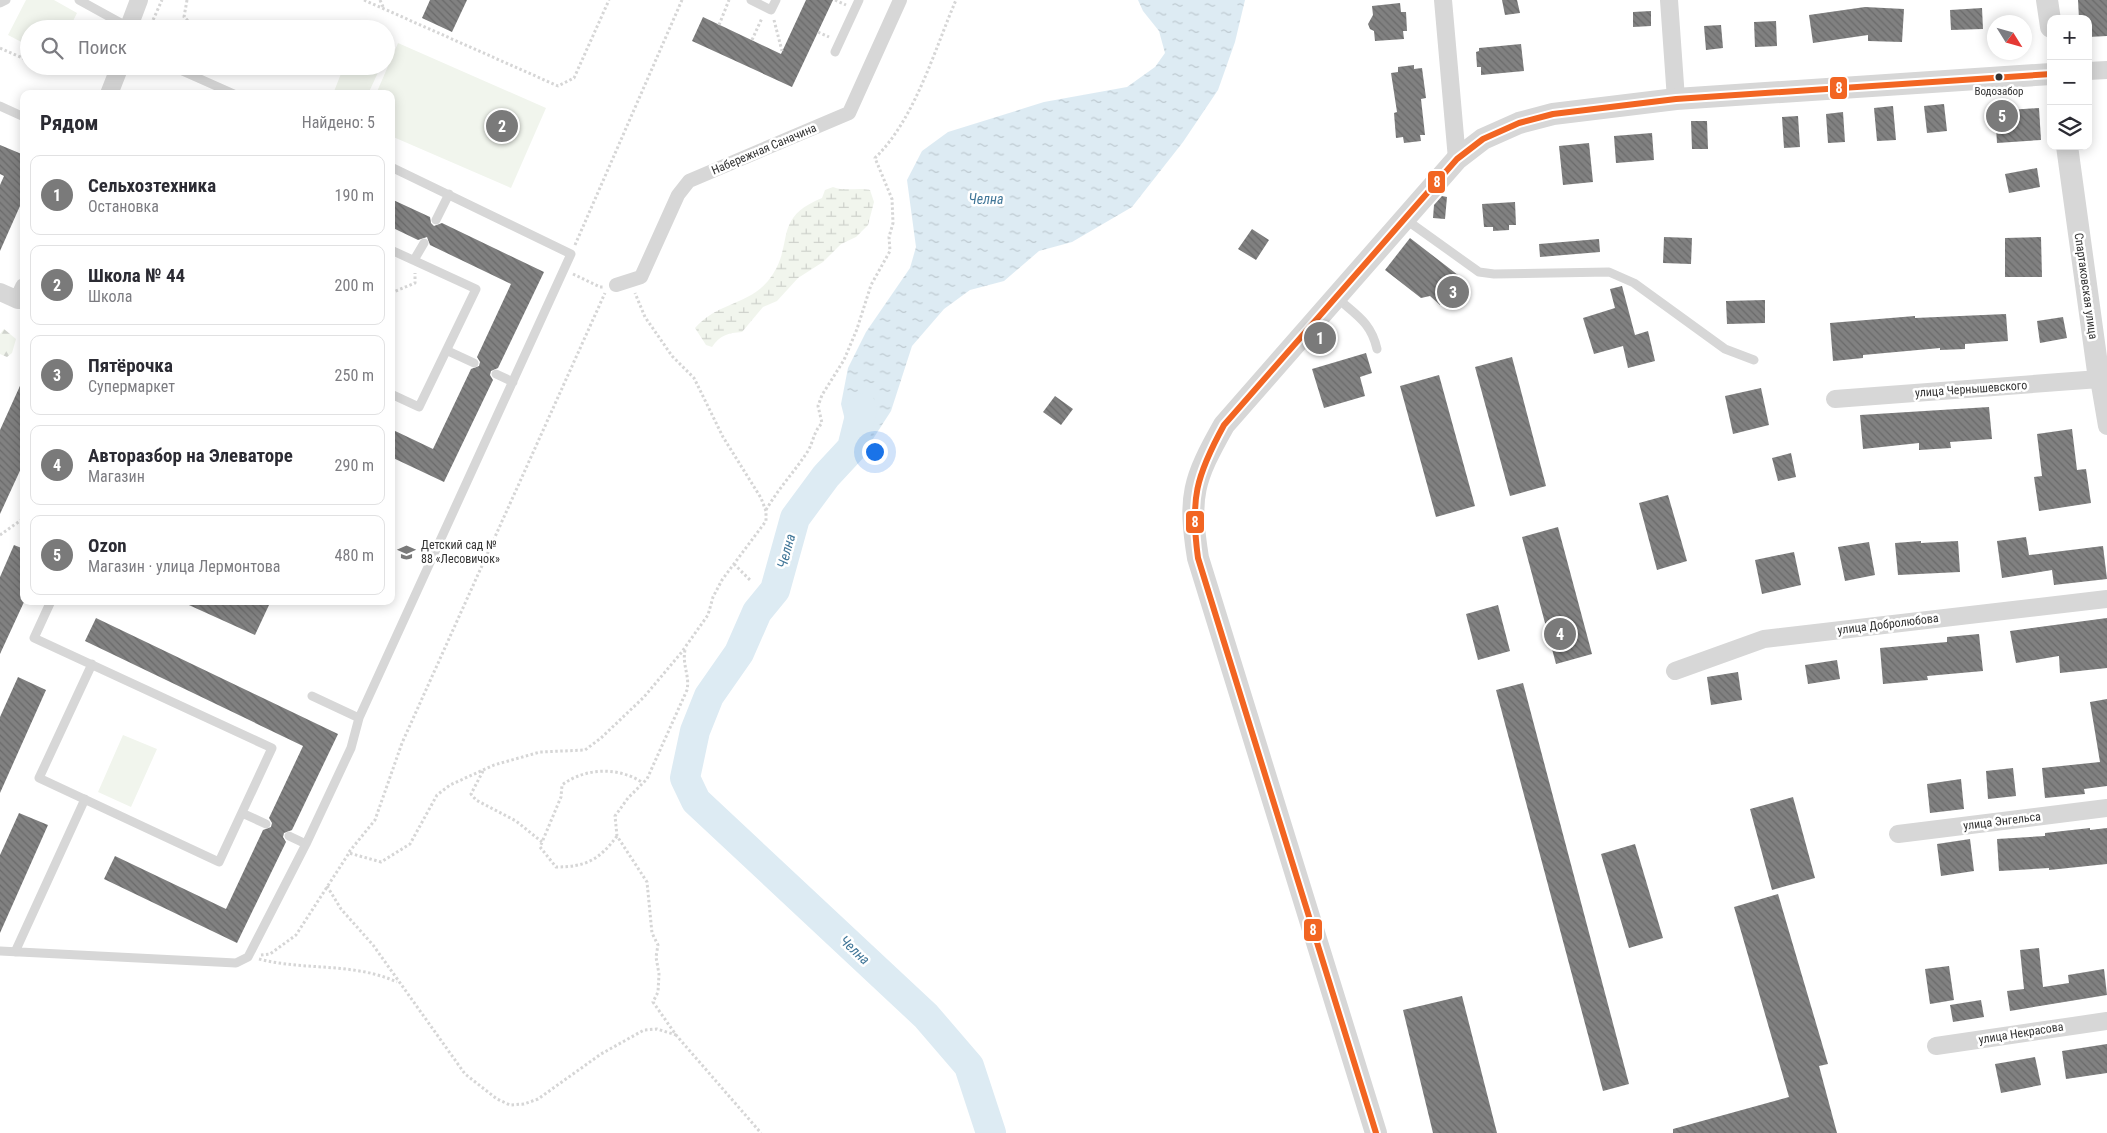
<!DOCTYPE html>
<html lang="ru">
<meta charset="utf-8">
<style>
:root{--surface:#fff;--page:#f7f7f7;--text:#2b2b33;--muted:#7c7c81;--line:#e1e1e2;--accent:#7a7a7a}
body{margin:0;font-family:"Roboto Condensed",sans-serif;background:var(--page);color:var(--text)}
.controls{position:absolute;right:15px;top:15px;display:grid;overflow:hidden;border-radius:10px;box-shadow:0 2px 12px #0003}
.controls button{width:45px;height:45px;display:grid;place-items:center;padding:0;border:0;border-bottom:1px solid var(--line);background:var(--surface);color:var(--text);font:25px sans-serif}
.compass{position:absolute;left:1987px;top:15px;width:45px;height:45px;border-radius:50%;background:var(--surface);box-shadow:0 2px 12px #0003;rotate:127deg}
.you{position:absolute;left:874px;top:451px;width:18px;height:18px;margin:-12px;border:4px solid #fff;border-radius:50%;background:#1a73e8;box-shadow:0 0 0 8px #1a73e833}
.badge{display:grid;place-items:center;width:32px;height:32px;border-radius:50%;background:var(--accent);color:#fff;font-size:16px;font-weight:700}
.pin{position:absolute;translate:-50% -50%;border:2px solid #fff;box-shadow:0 1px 5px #0006}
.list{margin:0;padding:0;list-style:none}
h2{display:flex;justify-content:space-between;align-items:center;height:65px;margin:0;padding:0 20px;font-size:21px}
h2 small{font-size:16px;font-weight:400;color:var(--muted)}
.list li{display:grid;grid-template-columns:32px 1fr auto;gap:15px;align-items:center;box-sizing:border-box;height:80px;margin:0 10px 10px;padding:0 10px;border:1px solid var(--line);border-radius:10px}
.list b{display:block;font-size:19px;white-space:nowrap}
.list p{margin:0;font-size:16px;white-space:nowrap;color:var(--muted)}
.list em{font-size:16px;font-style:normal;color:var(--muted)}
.icon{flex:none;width:28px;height:28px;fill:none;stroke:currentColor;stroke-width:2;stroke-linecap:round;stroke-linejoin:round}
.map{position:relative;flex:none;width:2107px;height:1133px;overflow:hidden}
.search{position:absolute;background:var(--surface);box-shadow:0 2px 12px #0003;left:20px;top:20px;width:375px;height:55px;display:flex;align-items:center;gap:12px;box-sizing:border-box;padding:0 18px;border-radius:28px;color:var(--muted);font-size:19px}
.panel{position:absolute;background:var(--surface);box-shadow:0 2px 12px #0003;left:20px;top:90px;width:375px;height:515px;border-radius:10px}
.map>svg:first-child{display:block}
.green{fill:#f1f5ed}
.forest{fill:url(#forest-firs)}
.wetland{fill:url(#wetland-marsh)}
.water{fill:url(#water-ripples)}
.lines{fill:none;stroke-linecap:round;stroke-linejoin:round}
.river{stroke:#ddebf3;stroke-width:30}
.building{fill:url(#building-back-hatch)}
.path{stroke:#d6d6d6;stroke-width:3;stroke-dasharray:2.5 2.5;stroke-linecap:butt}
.service{stroke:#d7d7d7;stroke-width:9}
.pedestrian{stroke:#d7d7d7;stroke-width:14}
.minor{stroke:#d7d7d7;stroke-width:18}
.tertiary{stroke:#d7d7d7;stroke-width:22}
.bus-1-casing{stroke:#fff;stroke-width:10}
.bus-1{stroke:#f26522;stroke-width:6}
.bus-dot{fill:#333;stroke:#fff;stroke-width:2}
.labels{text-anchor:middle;stroke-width:5;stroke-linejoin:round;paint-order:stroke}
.bus-label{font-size:11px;fill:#333;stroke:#fff}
.street-label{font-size:12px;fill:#333;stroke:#fff}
.poi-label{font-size:12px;fill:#333;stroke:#fff;text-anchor:start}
.water-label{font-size:14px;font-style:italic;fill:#3f7597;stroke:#fff}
.line-badge{stroke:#fff;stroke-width:2}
.badge-label{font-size:14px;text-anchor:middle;font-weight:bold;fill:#fff}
</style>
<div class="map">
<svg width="2107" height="1133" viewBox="0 0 2107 1133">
<defs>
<pattern id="forest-firs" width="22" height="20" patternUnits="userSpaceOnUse" patternTransform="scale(1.25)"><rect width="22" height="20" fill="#f1f5ed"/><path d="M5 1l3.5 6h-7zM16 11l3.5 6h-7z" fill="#cfd2cc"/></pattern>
<pattern id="wetland-marsh" width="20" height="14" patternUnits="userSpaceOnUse" patternTransform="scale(1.25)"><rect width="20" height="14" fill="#f1f5ed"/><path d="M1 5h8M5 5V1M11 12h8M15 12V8" fill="none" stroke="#cfd2cc"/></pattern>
<pattern id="water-ripples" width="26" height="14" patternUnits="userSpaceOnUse" patternTransform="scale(1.25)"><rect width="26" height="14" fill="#ddebf3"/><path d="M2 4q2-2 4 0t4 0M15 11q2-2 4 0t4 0" fill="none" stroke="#becad1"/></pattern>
<pattern id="building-back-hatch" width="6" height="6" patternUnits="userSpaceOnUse" patternTransform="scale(1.25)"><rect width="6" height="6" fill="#818181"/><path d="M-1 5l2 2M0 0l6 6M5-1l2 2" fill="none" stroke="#6a6a6a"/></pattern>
</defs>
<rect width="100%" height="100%" fill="#fff"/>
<path class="green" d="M26,0H54L77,13L69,29H29V46L8,35Z
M398,43L546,108L511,188L391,136V94H376Z
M344,66H381L368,94H333Z
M123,735L157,749L131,807L98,792Z"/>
<path class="forest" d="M4,329L16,339L12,353L7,357L0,354V334Z"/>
<path class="wetland" d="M833,187C846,192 857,187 870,190L874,202L868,225L856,237L841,244L823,262L798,278L777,301L763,307L742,332C728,333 720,335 712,347L706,345L695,328C720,300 753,306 773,274C794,241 773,218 822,198L825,190Z"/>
<path class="water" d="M1138,0H1245L1235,42L1218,90L1183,142L1132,207L1072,242L1039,251L1004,281L970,290L944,309L912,346L891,411L871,442L852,448L841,404L848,368L866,332L910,268L916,247L907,180L922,151L948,132L1044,102L1127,87L1155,67L1165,53L1159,31L1143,11Z"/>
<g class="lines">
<path class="river" d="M862,408L852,448L826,476L795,518L775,590L757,612L739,653L709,696L695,731L685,778L696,801L926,1016L969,1066L991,1133"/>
</g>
<path class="building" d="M430,0H467L452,32L422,18Z
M806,0H833L792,87L692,41L703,17L781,54Z
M1502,0H1517L1520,13L1505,15Z
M2078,0H2107V36L2088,37V19H2079Z
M1400,3L1401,12H1406L1407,31H1403L1404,39L1375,41L1374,31L1370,29L1368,24L1373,15L1372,6Z
M1865,7L1904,9L1902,42L1868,41V35L1813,43L1809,15Z
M1982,8L1983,29L1951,30L1950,10Z
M1651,11V26L1633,27V12Z
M1776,21L1777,46L1755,47L1754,22Z
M1721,25L1723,48L1706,50L1704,26Z
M1521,44L1524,71L1481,75V67H1477L1476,52L1479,51V48Z
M1414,65V69L1422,68L1426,98L1421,99L1425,135H1420L1421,141L1404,143L1403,137L1396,138L1394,113L1397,112L1391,73L1398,72V67Z
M1944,104L1947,131L1927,133L1924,106Z
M1893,106L1896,140L1877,141L1874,108Z
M2039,108L2041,140L1997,143L1995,111Z
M1843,112L1845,142L1828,143L1826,114Z
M1798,116L1800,147L1784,148L1782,117Z
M1691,121H1707L1708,149H1692Z
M1652,133L1654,160L1616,163L1614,136Z
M1589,143L1593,182L1563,185L1559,146Z
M0,145L24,155V207L20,206L0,251V185L4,176L0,174Z
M2037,168L2040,187L2009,193L2005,174Z
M1442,196L1447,197L1445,219L1433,218L1434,205Z
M391,199L430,217L431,223L434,226L442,223L544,272L498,368L491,371L490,375L493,380L444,482L391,457V429L433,449L471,369L479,366L480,362L477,357L511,284L430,245L427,237L418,240L391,227Z
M1515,202L1516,225H1509V230L1493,231V227H1484L1482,204Z
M1252,229L1269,240L1256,260L1238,249Z
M1664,237L1692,238L1691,264L1663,263Z
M2041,237L2042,277H2005V238Z
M1410,238L1467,282L1451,303L1440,305L1430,296L1421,298L1385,270Z
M1599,239L1600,252L1540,257L1539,244Z
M1622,286L1635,335L1648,331L1655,361L1628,368L1623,346L1594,354L1583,318L1615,308L1610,289Z
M1765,300V323L1727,324L1726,301Z
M2006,314L2008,341L1965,344V349L1940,350V348L1863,355V358L1833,361L1830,323L1915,316V318Z
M2063,317L2067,338L2040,343L2037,321Z
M1366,353L1372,373L1360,377L1365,396L1324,408L1312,369Z
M1512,357L1546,486L1510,496L1475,367Z
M1439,375L1475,506L1436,517L1400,386Z
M24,377V462L0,514V430Z
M1761,388L1769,425L1733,434L1725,396Z
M1055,396L1073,409L1061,425L1043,412Z
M1989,407L1992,439L1950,442L1951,448L1919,450V443L1863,449L1860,415Z
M2072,429L2077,470L2086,469L2091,503L2039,511L2034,477L2042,476L2037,434Z
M1791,453L1796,477L1778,481L1772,458Z
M1668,495L1687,561L1657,570L1639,503Z
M1558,527L1592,654L1556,664L1522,537Z
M2026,537L2029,555L2103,546L2107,579L2054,585L2052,570L2002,578L1997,541Z
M1921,541V543L1958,541L1960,572L1898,575L1895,543Z
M1869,542L1875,575L1845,581L1838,547Z
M14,545L24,549V602L0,654V577Z
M1794,552L1801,585L1762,594L1755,560Z
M180,601H261L269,605L255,635Z
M1498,605L1510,651L1478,660L1466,614Z
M96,618L338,734L292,830L284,833L283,837L286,842L237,943L104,879L115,856L226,909L263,830L271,827L272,823L269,818L303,746L85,641Z
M2107,618V668L2060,673L2059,656L2016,663L2010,631Z
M1979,634L1983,671L1927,676L1928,680L1883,684L1880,648L1947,642V637Z
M1837,660L1840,679L1808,684L1805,665Z
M1738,672L1742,700L1711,705L1707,677Z
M18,677L46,690L0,793V717Z
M1523,683L1629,1084L1603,1091L1496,690Z
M2107,699V786L2084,789L2085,794L2045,798L2042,768L2100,762L2090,702Z
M2013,768L2016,796L1988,799L1986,771Z
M1961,779L1964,809L1930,813L1927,784Z
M1793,797L1815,878L1772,890L1750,809Z
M19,813L48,825L0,933V855Z
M2090,828V830L2107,828V864L2049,870V868L1999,871L1997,839L2045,836V833Z
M1970,839L1974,871L1941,876L1937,844Z
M1635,844L1663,938L1629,948L1601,854Z
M1778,894L1828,1064L1819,1066L1837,1133H1673V1129L1789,1097L1734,907Z
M2039,948L2043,987L2069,983L2068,975L2104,969L2107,995L2010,1011L2007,991L2024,989L2020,950Z
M1949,966L1954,1000L1930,1004L1925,969Z
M1462,996L1497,1133H1433L1403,1010Z
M1981,1000L1984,1017L1953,1022L1950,1005Z
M2107,1044V1073L2066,1079L2062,1051Z
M2035,1057L2041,1085L2001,1093L1995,1064Z"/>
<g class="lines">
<path class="path" d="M187,0L184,17L197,29
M364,0L558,86L574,78L609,0
M380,0L384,9
M835,0L846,5
M774,20L782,51
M719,25L729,0
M149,29L162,0
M818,32L829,37
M752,40L762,18
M0,48L29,61
M42,66H58
M575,245L682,0
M573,274L600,287H603
M391,293L415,283V273
M766,510C778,489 795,471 808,451C814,440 813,433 822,423L818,406L822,395L844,360L857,329L871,285L890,251L889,237L893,223L892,199L875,158C915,119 934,51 956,0
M0,535L24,518
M734,564L751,581
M685,650C682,665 690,676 687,690L647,779L628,798L615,816L617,836L647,882L652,933L658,945L656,957L659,974L658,992L653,1002L676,1035L761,1133
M483,771L471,794L476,800L516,821L542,842
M617,836C599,860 586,867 556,867L540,847L561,797L562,785C586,767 620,767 643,783
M349,852L375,820L402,743L605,293
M327,886L341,909L373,945L465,1074L497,1099L510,1105L524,1104L538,1099L601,1054L644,1030L657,1029L676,1035
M261,955L270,954L296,935L349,853L381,862L410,844L437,795L450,785L494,765L540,752L585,750L601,738L644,697L681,653L708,615L713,597L722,580L766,521V511L761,498L723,437L694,378L672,356L645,317L635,293
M259,959C305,971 353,962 397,982"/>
<path class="service" d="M79,0L128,27
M751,0L771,10L776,0
M0,3L6,0
M835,52L859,0
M171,66L234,94
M0,106L24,117
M1405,219L1479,272L1494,274L1609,272L1634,283L1725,349L1754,360
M436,220L449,194
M391,250L476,289L419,407L391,394
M414,260L424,243
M1336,297C1356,315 1371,322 1377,349
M448,351L474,363
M496,374L513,382
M51,601L34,638L272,748L219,862L39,778L92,664
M312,696L359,718
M242,813L266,824
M289,836L306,844
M0,951L236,963L248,957L306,844L351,748L359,718L571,254L391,167
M15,952L85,799"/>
<path class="pedestrian" d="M616,285L641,277L678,195L689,181L849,113L900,0"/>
<path class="minor" d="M1443,0L1457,159
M1669,0L1676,99
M128,29L139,0
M2088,71L2107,70
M109,94L120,66
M0,292L18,300L24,287
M1835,399L2099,379L2107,426
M1675,671L1764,639L2107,599
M1898,834L2107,808
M1936,1046L2107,1021"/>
<path class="tertiary" d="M2047,0L2051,27
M2067,146L2099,379H2107
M1376,1133L1198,558C1188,496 1193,480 1224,425L1457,159L1483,139L1519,123L1553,114L1676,99L2051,74"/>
<defs>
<path id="bus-1" d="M1376,1133L1198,558C1190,499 1196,476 1224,425L1457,159L1483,139L1519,123L1553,114L1676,99L2051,74"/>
</defs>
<use href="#bus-1" class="bus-1-casing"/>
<use href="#bus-1" class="bus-1"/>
</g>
<defs>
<symbol id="school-bare" viewBox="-9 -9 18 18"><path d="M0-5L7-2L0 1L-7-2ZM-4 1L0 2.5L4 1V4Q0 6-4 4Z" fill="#7a7a7a" stroke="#fff" stroke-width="2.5" paint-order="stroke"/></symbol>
</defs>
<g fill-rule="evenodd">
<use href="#school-bare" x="394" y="540" width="25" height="25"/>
</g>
<circle class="bus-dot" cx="1999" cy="77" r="4.5"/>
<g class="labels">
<g class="bus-label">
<text x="1999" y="95">Водозабор</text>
</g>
<g class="street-label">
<text transform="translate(764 149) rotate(-23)" y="4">Набережная Саначина</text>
<text transform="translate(2086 286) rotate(82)" y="4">Спартаковская улица</text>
<text transform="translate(1971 389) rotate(-4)" y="4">улица Чернышевского</text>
<text transform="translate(1888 624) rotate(-7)" y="4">улица Добролюбова</text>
<text transform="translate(2002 821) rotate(-7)" y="4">улица Энгельса</text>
<text transform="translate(2021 1033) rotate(-9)" y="4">улица Некрасова</text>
</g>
<g class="poi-label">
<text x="421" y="549">Детский сад №<tspan x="421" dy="14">88 «Лесовичок»</tspan></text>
</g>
<g class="water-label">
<text x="986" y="204">Челна</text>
<text transform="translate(786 551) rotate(-75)" y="5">Челна</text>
<text transform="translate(855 950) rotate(43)" y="5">Челна</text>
</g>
</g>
<g class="line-badge">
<rect x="1829" y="76" width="19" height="24" rx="5" fill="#f26522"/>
<rect x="1427" y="170" width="19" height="24" rx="5" fill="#f26522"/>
<rect x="1185" y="510" width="20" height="24" rx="5" fill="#f26522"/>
<rect x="1303" y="918" width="20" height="24" rx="5" fill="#f26522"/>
</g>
<g class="badge-label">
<text x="1839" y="93">8</text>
<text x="1437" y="187">8</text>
<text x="1195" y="527">8</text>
<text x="1313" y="935">8</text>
</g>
</svg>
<div class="controls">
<button>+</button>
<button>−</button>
<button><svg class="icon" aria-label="layers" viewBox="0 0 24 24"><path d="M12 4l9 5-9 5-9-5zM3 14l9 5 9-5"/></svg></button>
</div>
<svg class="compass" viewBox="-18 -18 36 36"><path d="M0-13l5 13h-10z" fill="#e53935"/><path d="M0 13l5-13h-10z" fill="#7c7c81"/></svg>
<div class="you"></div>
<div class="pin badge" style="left:1320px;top:338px">1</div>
<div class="pin badge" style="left:502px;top:126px">2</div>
<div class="pin badge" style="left:1453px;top:292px">3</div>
<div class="pin badge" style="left:1560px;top:634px">4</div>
<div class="pin badge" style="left:2002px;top:116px">5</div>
<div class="search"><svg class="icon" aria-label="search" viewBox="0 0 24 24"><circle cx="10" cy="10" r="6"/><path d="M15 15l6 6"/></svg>Поиск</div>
<section class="panel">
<h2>Рядом<small>Найдено: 5</small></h2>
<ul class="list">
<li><span class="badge">1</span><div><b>Сельхозтехника</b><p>Остановка</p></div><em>190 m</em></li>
<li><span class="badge">2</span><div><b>Школа № 44</b><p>Школа</p></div><em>200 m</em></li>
<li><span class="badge">3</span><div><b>Пятёрочка</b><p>Супермаркет</p></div><em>250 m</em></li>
<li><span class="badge">4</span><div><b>Авторазбор на Элеваторе</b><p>Магазин</p></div><em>290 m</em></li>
<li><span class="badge">5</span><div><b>Ozon</b><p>Магазин · улица Лермонтова</p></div><em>480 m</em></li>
</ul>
</section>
</div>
